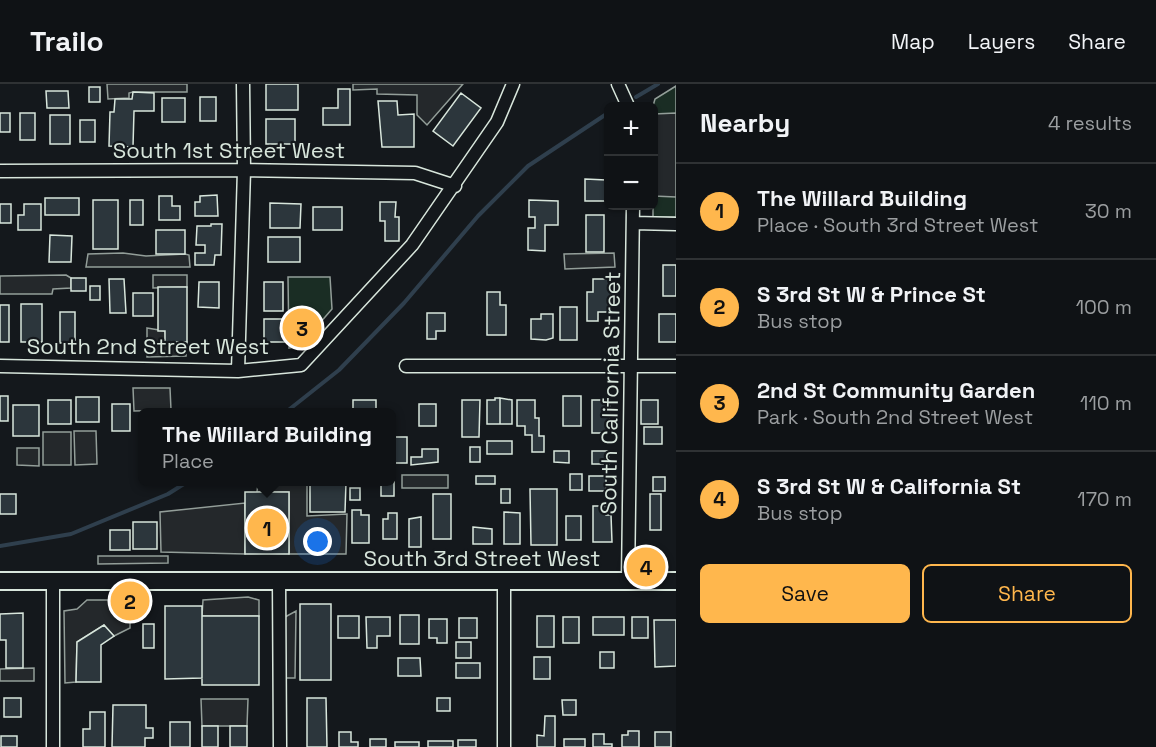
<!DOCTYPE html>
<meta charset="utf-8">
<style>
:root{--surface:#0f1215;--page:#181b1e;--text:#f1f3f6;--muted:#9b9ea0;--line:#2f3234;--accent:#ffb74d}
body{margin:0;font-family:"Space Grotesk",sans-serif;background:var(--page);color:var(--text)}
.controls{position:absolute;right:18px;top:18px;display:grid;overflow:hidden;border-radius:9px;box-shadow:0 2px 4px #0004}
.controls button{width:54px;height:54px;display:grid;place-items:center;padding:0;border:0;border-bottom:2px solid var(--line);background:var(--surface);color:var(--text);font:30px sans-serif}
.you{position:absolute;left:318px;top:458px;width:21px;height:21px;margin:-15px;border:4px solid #fff;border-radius:50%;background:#1a73e8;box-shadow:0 0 0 9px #1a73e833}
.badge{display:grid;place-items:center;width:39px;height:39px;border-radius:50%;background:var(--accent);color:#111;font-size:20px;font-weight:700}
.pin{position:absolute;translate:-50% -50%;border:3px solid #fff;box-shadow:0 2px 6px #0006}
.popup{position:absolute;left:138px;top:324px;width:258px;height:78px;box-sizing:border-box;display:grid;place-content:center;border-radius:9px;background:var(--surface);filter:drop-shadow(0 2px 4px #0005);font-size:20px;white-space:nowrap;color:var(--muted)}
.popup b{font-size:22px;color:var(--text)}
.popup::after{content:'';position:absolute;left:50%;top:100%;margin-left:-12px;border:12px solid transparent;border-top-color:var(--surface)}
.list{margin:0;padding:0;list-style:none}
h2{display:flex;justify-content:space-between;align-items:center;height:78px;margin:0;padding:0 24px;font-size:26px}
h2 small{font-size:20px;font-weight:400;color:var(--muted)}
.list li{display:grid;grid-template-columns:39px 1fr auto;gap:18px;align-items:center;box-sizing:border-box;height:96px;padding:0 24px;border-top:2px solid var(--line)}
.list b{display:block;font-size:22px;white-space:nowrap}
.list p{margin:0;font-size:20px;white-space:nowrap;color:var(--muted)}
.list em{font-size:20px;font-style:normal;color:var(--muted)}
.actions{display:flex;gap:12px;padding:18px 24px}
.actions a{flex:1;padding:14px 0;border:2px solid var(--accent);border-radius:9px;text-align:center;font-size:21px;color:var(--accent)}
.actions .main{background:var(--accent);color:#111}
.map{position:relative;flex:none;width:676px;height:663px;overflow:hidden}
header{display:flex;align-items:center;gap:36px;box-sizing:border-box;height:84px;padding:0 30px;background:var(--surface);border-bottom:2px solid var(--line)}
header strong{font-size:28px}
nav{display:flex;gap:33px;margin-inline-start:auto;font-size:21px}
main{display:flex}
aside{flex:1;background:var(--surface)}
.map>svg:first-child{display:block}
.green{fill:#1a2d24;stroke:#939e99;stroke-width:1.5}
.parking{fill:#24282b;stroke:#939e99;stroke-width:1.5}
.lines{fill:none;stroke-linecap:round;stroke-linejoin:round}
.stream{stroke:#2f3f4d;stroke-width:4}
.building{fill:#2c363c;stroke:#d8e6dc;stroke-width:1.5}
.street-casing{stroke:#d8e6dc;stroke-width:15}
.secondary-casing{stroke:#d8e6dc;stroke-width:20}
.street{stroke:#14181c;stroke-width:12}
.secondary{stroke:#14181c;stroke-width:16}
.labels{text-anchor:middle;stroke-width:4.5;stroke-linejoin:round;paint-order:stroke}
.street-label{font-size:22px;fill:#d8e6dc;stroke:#14181c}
</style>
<header>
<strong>Trailo</strong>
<nav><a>Map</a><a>Layers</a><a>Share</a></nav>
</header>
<main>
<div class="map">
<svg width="676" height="663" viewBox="0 0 676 663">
<rect width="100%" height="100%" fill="#14181c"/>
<path class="green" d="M676,2V133H653V22L655,15Z
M288,193H330L332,225L300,262L289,264Z"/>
<path class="parking" d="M107,0H187V8H133L129,9V14L108,15Z
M353,0H463L427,41L417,31V11L377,10V5L353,6Z
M676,29V113L654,112V30Z
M123,169L146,172L185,170L189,171L190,183H86L88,170Z
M614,169L615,183L565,185L564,170Z
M66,191L71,194V204L53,205L52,210H0V192Z
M153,191H187V203L153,204Z
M147,244L165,247L166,258H187L186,272L147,273Z
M133,304H170L171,326L134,327Z
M74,347H96L97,380L75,381Z
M43,348H71V381H43Z
M17,364H39V382L17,381Z
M402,391H448V404H402Z
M258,398H307V432L347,430L346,470H289V408H257Z
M245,419V470L161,468L160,428Z
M98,472H168V479L98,480Z
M248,513L259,516V532H202L203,516Z
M87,516H130V544L114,552L104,541L77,558L76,598L65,599L64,527L77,525Z
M296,527L295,594H285V533Z
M34,584V597H0V585Z
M201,615H248L247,642H202Z"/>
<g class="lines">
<path class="stream" d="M636,13L658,0
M286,328L339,286L404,219L478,132L528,82L608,29
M0,462L71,450L168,410L187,398"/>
</g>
<path class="building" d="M266,0H298V26H266Z
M89,3H100V18H89Z
M338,5H350V41H323V24H338Z
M46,7H68L69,24H47Z
M133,8L154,9V27H134L133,63L109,62L110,28H114L115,15H132Z
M461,9L481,24L453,62L433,47Z
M200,13H216V37H200Z
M162,14H185V38H162Z
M378,17H397L398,31L414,30V63H382Z
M0,29H10V48H0Z
M20,29H35V56H20Z
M50,31H70V60H50Z
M266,35H295V60H266Z
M80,36H95V58H80Z
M585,95L606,96V117H585Z
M217,111L218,132H195V118H200V112Z
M159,112H172V122H180V136H159Z
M45,114H79V131H45Z
M93,116H118V165H93Z
M130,116H143V141H130Z
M529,116L558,117V141H545V167L528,166V144H535V133H529Z
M380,118H396L395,133H399V157H385V137H380Z
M270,119L301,120L300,144H270Z
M0,120H11V139H0Z
M24,120H41V146H18V131H24Z
M313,123H342V146H313Z
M586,131H604V168H586Z
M211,140H222L221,171H215L214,181H195V169H205V161H196L197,142H211Z
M156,146H185V170H156Z
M50,151L72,152L71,178H49Z
M268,153H300V178H268Z
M663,181H676V212H663Z
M71,194H86V207H71Z
M109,195H124L126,229H110Z
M593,195H611V228H598V237H587V208H593Z
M199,198H219V224L198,223Z
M264,198H283V227H264Z
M90,202H100V216H90Z
M158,203H187V258H165V247H158Z
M487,208H500V221H506V251H487Z
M133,209H153V232H133Z
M21,220H42V258H21Z
M0,221H9V258H0Z
M560,223H577V256H560Z
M60,228H75V259H60Z
M427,229H445V247H436V255H427Z
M541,230H553V254L546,256L531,255V235H541Z
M659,230H676V258H659Z
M264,235H285V258H264Z
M0,312H8V337H0Z
M563,312H581V342H563Z
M76,313H99V338H76Z
M495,314H500V340H487V316H495Z
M500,314L512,316V340H500Z
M48,316H71V340H48Z
M353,316H376V328H353Z
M462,316H480L479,353H462Z
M517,316H535V334H539V352H544V368H532V351H525V342H517Z
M592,316H610V349H592Z
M641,316H658V340H641Z
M112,320H130V347H112Z
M419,320H436V342H419Z
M13,321H39V352H13Z
M644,343H662V360H644Z
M392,353H407V379H392Z
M487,357H512V370H487Z
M470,363H480V378H470Z
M422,365H438V378L411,381V373H422Z
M554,367H569V379L554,378Z
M592,367H609V380H592Z
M570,390H582V406H570Z
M476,392H495V400H476Z
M589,392H606V407H589Z
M653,393H665V407H653Z
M394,397V412H381V398Z
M310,398H346L345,428H310Z
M350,404H360V416H350Z
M501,405H510V419H501Z
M530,405H557V461H531Z
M245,408H289V470H245Z
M0,410H16V430H0Z
M433,410H451V455H433Z
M650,410H661V446H650Z
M593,422H606V431H611L612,458H593Z
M352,426H361V431H369V459H352Z
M504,428L520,429V460H504Z
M388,429H397V455H383V435H388Z
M566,432H581V456H566Z
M421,433V463H409V435Z
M133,438H157V465H133Z
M473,443L492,445V460H473Z
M110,446H130V466H110Z
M300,520H331V596H300Z
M165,522H202V594L165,595Z
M23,529V584H6V556H0V530Z
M400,531H419V560H400Z
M202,532H259V601H202Z
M338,532H359V554H338Z
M537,532H554V563H537Z
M366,533H390V552H377V564H367Z
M563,533H579V559H563Z
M593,533H624V551H593Z
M632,533H648V554H632Z
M459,534H477V554H459Z
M429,535H447V559H437V554H429Z
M654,536H676V582L655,583Z
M143,540H154V564H143Z
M104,541L114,552L101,561V598H76L77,558Z
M456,558H471V574H456Z
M600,568H614V584H600Z
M534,573H550V595H534Z
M398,574H420L421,592H398Z
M456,579H480V594H456Z
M4,614H21V633H4Z
M307,614H326L327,663H307Z
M437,614H450V627H437Z
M562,616H576V631H563Z
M113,621H146V644H153V654H145V663H112Z
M90,628H105V663H83V645H90Z
M545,632H555V663H537V651L544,652Z
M170,638H190V663H170Z
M202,642H218V663H202Z
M230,642H247V663H230Z
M628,647H639V663H622V651H628Z
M339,648H351V658H358V663H339Z
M655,648H671V663H655Z
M593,650H604V660H612V663H593Z
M1,652H17V663H1Z
M370,655H386V663H370Z
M564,655H585V663H564Z
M458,656H476V663H458Z
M428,657H453V663H428Z
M395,658H419V663H395Z"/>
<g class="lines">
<defs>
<path id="street" d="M618,0L628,22
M0,87L244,86L415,89L455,102
M634,139L676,140
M0,282L238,287L301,281L412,161L497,38L513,0
M406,282H676
M238,287L244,86L243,0
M279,496L280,663
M628,497L633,122
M53,663V496
M504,663V497"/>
<path id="secondary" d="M0,497H676"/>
</defs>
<use href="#street" class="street-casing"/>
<use href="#secondary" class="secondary-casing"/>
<use href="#street" class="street"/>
<use href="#secondary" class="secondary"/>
</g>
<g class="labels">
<g class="street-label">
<text x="229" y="74">South 1st Street West</text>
<text x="148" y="270">South 2nd Street West</text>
<text transform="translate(610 309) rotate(-89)" y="8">South California Street</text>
<text x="482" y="482">South 3rd Street West</text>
</g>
</g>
</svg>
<div class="controls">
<button>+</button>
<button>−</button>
</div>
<div class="you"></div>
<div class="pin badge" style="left:267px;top:444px">1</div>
<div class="popup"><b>The Willard Building</b>Place</div>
<div class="pin badge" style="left:130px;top:517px">2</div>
<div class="pin badge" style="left:302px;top:244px">3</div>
<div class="pin badge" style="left:646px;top:483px">4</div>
</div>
<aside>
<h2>Nearby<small>4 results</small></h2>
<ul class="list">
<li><span class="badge">1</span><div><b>The Willard Building</b><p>Place · South 3rd Street West</p></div><em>30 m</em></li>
<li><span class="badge">2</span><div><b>S 3rd St W &amp; Prince St</b><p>Bus stop</p></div><em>100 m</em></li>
<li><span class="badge">3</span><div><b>2nd St Community Garden</b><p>Park · South 2nd Street West</p></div><em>110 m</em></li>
<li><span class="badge">4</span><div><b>S 3rd St W &amp; California St</b><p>Bus stop</p></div><em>170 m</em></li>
</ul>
<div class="actions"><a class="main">Save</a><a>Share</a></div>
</aside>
</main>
